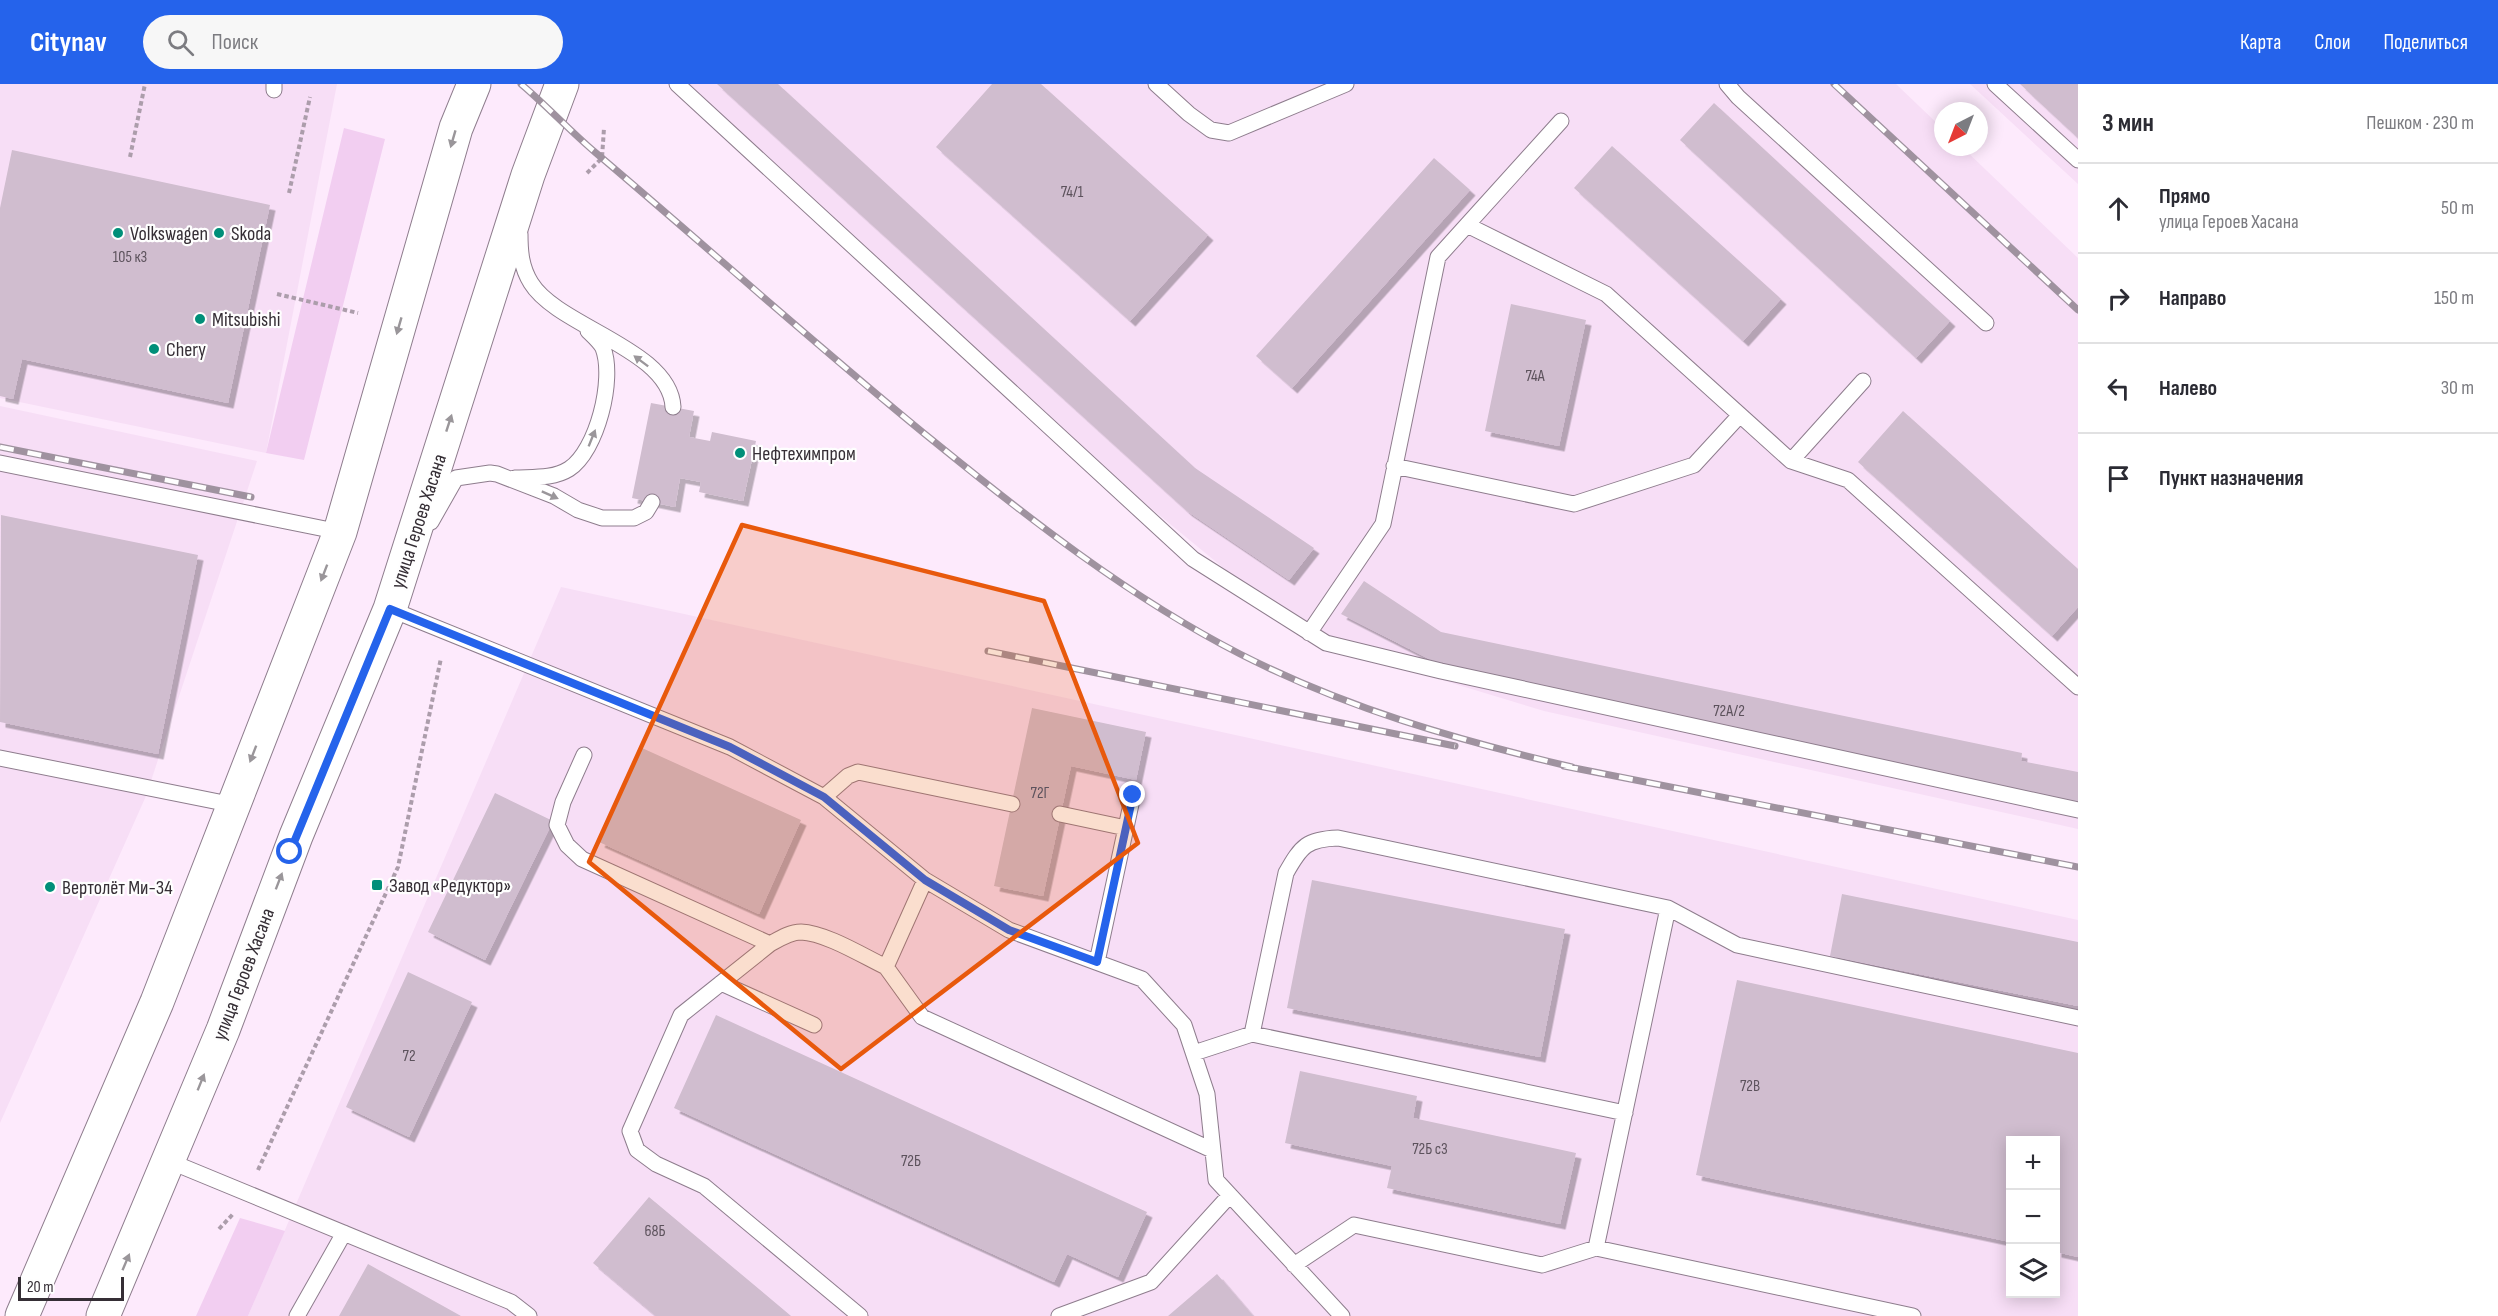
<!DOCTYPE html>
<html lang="ru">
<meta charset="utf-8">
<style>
:root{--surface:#fff;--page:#f7f7f7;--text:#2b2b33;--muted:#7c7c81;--line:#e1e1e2;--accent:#2563eb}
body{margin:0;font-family:"Sofia Sans Condensed",sans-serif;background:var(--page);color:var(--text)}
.controls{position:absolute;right:18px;bottom:18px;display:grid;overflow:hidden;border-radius:0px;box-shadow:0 3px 15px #0003}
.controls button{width:54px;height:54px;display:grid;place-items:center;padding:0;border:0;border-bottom:2px solid var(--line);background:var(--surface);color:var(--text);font:30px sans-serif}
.compass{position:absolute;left:1934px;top:18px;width:54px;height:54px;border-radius:50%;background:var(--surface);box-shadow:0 3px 15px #0003;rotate:222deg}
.scale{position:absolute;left:18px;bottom:15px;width:106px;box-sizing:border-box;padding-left:6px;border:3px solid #352e35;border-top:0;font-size:16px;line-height:21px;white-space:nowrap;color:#352e35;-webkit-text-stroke:4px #fefefe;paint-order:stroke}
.stop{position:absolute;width:18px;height:18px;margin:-14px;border:4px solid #2563eb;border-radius:50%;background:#fff}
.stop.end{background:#2563eb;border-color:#fff;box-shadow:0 2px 6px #0008}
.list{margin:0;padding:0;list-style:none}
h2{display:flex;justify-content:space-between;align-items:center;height:78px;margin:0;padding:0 24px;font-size:26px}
h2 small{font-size:20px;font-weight:400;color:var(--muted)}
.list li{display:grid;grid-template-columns:39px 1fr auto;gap:18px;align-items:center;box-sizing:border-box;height:90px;padding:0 24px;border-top:2px solid var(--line)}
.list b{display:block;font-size:22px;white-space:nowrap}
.list p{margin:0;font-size:20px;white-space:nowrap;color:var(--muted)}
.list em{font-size:20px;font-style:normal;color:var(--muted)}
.icon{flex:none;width:33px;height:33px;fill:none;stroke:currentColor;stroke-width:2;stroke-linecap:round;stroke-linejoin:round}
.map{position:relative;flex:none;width:2078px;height:1232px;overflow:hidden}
header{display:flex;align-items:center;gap:36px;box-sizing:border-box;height:84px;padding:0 30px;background:var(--accent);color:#fff}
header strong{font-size:28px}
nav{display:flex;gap:33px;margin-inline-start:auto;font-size:21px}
.search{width:420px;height:54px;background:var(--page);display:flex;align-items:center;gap:15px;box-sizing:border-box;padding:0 21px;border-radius:33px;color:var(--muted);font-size:22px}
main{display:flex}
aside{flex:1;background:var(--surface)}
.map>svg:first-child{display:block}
.built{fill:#f7def6;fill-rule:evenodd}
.green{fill:#f2cef1}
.building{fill:#d0bdcf;filter:url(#shadow)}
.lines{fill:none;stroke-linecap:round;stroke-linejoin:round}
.service-casing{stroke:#8e7d8d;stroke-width:17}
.primary-casing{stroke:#8e7d8d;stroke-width:35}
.path{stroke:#ac9dab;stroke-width:4;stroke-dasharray:4.5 3;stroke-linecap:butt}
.service{stroke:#fff;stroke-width:15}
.primary{stroke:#fff;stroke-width:33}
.rail-casing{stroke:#9f929f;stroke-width:7}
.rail{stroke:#fefefe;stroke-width:4.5;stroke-dasharray:14;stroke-linecap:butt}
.oneway{fill:#9a969a}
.route{stroke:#2563eb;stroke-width:8}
.marked{fill:#e8590c;fill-opacity:0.2;stroke:#e8590c;stroke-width:4.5;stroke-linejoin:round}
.poi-dot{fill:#008f79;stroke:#fefefe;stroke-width:2}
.labels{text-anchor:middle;stroke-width:4.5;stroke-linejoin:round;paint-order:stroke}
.number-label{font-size:16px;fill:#5c525c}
.poi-label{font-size:20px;fill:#352e35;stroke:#fefefe;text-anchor:start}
.street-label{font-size:20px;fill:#352e35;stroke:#fefefe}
</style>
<header>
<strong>Citynav</strong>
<div class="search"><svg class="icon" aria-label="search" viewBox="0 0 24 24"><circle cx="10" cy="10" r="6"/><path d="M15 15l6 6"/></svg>Поиск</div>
<nav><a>Карта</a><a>Слои</a><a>Поделиться</a></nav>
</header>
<main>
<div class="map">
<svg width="2078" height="1232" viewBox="0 0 2078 1232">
<defs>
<filter id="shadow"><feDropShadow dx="5.5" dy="5.5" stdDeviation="0" flood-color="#0004"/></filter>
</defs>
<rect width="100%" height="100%" fill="#fdeafc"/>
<path class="built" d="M0,0H337L266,369L0,314Z
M683,0H1896L1943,45V63H1962L2078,174V745L1544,627L1356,570L1254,509L1052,343Z
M1970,0H2078V100Z
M0,322L257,377L146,712L0,1039Z
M561,503L2078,836V1232H248ZM2010,1056H2056V1210H2010Z"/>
<path class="green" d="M344,44L385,55L304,376L266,369Z
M240,1134L285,1147L248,1232H196Z"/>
<path class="building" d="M717,0H778L1195,384L1314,464L1289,496L1187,427Z
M992,0H1041L1208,151L1130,237L936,63Z
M2020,0H2078V54Z
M1714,19L1950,237L1916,274L1680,56Z
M1612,62L1781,215L1743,257L1574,104Z
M12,66L270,121L228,319L22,275L13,315L0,312V124Z
M1434,74L1470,106L1292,304L1256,272Z
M1511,220L1586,236L1559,362L1485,347Z
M651,319L694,327L689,353L710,357L712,348L756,357L743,417L699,408L701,398L680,394L675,423L632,414Z
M1903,327L2078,485V523L2052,552L1858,378Z
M1,431L198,471L158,670L0,638Z
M1364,497L1441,548L2022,669L2021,677L2078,688V719L1443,582L1341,530Z
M1032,624L1146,648L1136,696L1071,682L1043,812L994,802Z
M642,664L801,736L759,830L599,758Z
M495,709L553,737L485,876L428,848Z
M1312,796L1565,845L1540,973L1287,924Z
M1842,810L2078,858V922L1830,872Z
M408,888L472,918L409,1053L346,1023Z
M1737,896L2078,969V1173L2056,1168V1056H2010V1158L1696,1091Z
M716,931L1147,1128L1118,1193L1067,1170L1054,1198L674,1024Z
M1300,987L1417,1012L1413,1034L1576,1069L1560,1140L1387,1104L1392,1082L1285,1059Z
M649,1113L791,1232H656L593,1179Z
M368,1180L461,1232H339Z
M1217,1190L1253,1232H1168Z"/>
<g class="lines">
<defs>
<path id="service" d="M677,0L1193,475L1326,559L1441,587L2078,726
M1156,0L1189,30L1211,46L1229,49L1346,0
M1727,0L1738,13L1986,239
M1995,0L2078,76
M274,6V0
M1467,141L1606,210L1791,377L1848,396L2078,603
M520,150C520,167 521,183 531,199C558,243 670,265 673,323
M1791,377L1863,297
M0,379L340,448
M1394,382L1574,420L1694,381L1740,331
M515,394C533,393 553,395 569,385C597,367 615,295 603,264C600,258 592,251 588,247
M431,438L456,394L490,389L497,390L554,412L578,426L602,434H634L646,428L652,418
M390,525L730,663L824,713L925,796L1009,846L1142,895L1184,941L1207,1010L1216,1096L1342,1232
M1309,549L1383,440L1438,173L1561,37
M584,671L563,718L557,741L567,761L582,775L770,860
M0,674L234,721
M824,713L848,692L858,688L1012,720
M1060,730L1126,744
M1668,824L1737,861L2078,934
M1097,878L1133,711
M886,883L922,933L1212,1066
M721,899L814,941
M1252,950L1286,789C1301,762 1307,755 1338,754L1668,824L1596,1164
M1194,969L1252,950L1625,1029
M169,1077L511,1218L529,1232
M1294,1181L1354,1141L1542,1181L1596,1164L1913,1232
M297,1232L344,1149
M860,1232L704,1102L656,1080L637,1066L630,1047L681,931L770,860C779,855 790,848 801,848C826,849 863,872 886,883L925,796
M1059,1232L1151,1198L1230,1111"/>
<path id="primary" d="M22,1232L157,918L340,448L456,44L474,0
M103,1232L223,946L296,752L390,525L528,91L562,0"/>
</defs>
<use href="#service" class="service-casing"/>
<use href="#primary" class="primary-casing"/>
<path class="path" d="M130,73L145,0
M587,89L602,74L604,44
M289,109L310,13
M277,210L358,229
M258,1086L398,783L441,574
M219,1145L233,1130"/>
<use href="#service" class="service"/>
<use href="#primary" class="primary"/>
<defs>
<path id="rail" d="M521,0C547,22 570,47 596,69C708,164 817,262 931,355C1028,434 1129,513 1240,570C1346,624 1457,656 1572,683
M1834,0L2078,226
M0,363L251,413
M988,567L1455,662
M1564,682L2078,783"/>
</defs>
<use href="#rail" class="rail-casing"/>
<use href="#rail" class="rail"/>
</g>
<defs><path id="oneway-solid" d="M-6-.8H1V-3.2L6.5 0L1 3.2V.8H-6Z" transform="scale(1.5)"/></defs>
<g class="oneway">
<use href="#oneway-solid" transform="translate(453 55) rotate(106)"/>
<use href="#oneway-solid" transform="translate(399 242) rotate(106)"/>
<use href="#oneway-solid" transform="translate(641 277) rotate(-143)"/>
<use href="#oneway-solid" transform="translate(449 339) rotate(-72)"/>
<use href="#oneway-solid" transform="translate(592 354) rotate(-68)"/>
<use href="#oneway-solid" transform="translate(550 411) rotate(24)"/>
<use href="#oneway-solid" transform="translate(324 489) rotate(111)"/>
<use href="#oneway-solid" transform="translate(253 670) rotate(111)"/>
<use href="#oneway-solid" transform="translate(279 797) rotate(-69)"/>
<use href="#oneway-solid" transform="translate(201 998) rotate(-68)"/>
<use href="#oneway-solid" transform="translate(126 1178) rotate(-67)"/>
</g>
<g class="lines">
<path class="route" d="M290,768L390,525L730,663L824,713L925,796L1009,846L1097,878L1133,711"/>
</g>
<path class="marked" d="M742,441L1044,517L1138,759L841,985L589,778Z"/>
<g class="poi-dot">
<circle cx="118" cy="149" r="6"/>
<circle cx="219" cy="149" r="6"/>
<circle cx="200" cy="235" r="6"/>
<circle cx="154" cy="265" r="6"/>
<circle cx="740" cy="369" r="6"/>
<rect x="371" y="795" width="12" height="12" rx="3"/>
<circle cx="50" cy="803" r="6"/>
</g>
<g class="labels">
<g class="number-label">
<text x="1072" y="113">74/1</text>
<text x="130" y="178">105 к3</text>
<text x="1535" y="297">74А</text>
<text x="1729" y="632">72А/2</text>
<text x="1040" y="714">72Г</text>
<text x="409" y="977">72</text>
<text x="1750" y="1007">72В</text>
<text x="1430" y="1070">72Б с3</text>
<text x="911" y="1082">72Б</text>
<text x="655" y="1152">68Б</text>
</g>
<g class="poi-label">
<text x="130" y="156">Volkswagen</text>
<text x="231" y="156">Skoda</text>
<text x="212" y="242">Mitsubishi</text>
<text x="166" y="272">Chery</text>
<text x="752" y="376">Нефтехимпром</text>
<text x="389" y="808">Завод «Редуктор»</text>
<text x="62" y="810">Вертолёт Ми-34</text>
</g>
<g class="street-label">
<text transform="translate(418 437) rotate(-72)" y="7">улица Героев Хасана</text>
<text transform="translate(243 890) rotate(-69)" y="7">улица Героев Хасана</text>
</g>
</g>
</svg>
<div class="controls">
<button>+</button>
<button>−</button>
<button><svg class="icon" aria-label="layers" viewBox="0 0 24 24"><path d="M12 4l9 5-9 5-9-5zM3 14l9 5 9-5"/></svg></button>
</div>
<svg class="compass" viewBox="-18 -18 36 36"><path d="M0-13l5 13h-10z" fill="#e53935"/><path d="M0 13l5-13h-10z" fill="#7c7c81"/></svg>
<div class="scale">20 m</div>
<div class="stop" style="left:290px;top:768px"></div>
<div class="stop end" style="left:1133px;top:711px"></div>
</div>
<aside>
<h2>3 мин<small>Пешком · 230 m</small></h2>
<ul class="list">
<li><svg class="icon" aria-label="ahead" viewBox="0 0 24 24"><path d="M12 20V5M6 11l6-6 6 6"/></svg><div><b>Прямо</b><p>улица Героев Хасана</p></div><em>50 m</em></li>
<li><svg class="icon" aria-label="right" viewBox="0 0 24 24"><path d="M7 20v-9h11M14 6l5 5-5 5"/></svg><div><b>Направо</b></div><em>150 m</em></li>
<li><svg class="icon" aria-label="left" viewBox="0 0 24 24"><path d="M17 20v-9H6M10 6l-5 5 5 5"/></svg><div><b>Налево</b></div><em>30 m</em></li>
<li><svg class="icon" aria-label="arrive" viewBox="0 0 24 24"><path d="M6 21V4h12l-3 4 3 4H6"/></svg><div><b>Пункт назначения</b></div></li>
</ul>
</aside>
</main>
